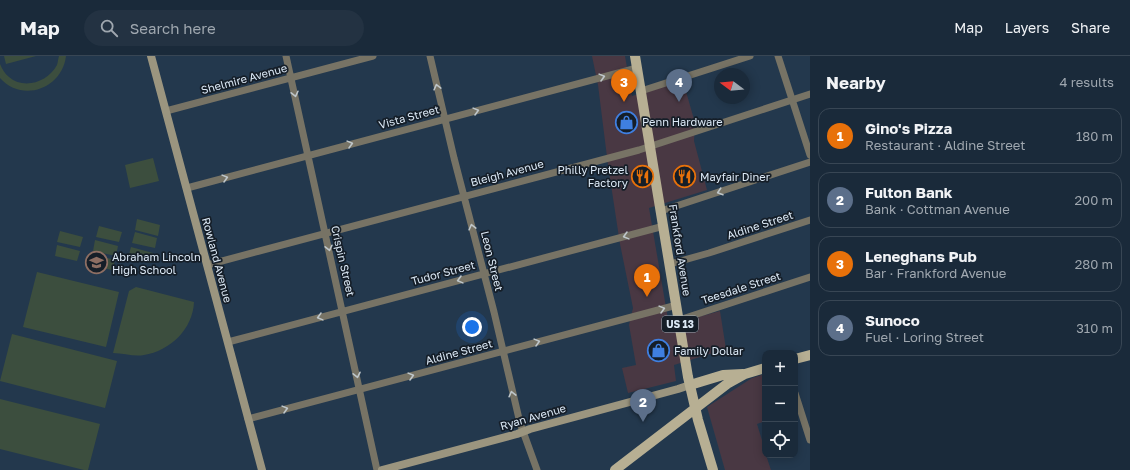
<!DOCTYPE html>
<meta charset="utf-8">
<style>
:root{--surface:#1a2a3a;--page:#233242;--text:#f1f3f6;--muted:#9fa7af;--line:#384654;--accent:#e7ac36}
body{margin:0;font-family:"Golos Text",sans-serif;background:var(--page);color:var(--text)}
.controls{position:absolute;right:12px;bottom:12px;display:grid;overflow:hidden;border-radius:8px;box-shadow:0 2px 10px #0003}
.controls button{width:36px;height:36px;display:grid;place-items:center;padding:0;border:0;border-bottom:1px solid var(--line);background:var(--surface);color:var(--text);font:20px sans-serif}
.compass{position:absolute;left:714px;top:12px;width:36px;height:36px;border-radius:50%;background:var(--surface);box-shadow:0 2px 10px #0003;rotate:286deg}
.you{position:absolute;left:472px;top:271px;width:14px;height:14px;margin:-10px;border:3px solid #fff;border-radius:50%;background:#1a73e8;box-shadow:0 0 0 6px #1a73e833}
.badge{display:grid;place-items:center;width:26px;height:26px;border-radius:50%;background:var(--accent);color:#fff;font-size:13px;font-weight:700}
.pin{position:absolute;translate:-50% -33px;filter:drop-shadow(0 1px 2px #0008)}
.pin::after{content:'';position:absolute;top:21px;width:14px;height:12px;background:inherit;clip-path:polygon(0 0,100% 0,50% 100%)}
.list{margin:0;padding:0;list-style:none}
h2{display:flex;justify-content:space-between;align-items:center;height:52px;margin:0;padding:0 16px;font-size:17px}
h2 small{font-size:13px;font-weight:400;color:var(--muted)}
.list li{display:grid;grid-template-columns:26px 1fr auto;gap:12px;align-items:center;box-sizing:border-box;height:56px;margin:0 8px 8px;padding:0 8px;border:1px solid var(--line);border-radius:12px}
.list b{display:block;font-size:15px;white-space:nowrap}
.list p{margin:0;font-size:13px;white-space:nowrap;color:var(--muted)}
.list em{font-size:13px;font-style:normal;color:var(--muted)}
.icon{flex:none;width:22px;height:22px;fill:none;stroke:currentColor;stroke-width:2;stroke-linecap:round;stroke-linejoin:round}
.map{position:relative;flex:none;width:810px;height:414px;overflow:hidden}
header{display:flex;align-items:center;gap:24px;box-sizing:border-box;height:56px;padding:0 20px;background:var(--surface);border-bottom:1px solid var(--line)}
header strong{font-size:19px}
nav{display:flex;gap:22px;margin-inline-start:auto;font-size:14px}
.search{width:280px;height:36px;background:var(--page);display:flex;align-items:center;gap:10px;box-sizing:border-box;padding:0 14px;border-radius:22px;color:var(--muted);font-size:15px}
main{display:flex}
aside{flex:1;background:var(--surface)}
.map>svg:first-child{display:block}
.commercial{fill:#493843}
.green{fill:#3c4e3e}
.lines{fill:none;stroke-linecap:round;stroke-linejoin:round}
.street{stroke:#777365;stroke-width:7}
.secondary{stroke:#9b957f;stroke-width:8}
.primary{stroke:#b7af93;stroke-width:10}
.oneway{stroke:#bec6ca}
.labels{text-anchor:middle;stroke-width:3.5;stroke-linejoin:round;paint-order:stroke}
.shield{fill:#151e28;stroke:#a0acb8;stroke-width:1}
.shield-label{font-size:10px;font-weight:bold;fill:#dce9f6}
.street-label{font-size:11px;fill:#dce9f6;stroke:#151e28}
.poi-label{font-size:11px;fill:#dce9f6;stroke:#151e28;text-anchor:start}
</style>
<header>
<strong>Map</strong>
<div class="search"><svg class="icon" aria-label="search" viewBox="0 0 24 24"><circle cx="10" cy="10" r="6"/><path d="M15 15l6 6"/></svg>Search here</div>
<nav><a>Map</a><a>Layers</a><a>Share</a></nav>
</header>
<main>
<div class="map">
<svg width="810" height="414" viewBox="0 0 810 414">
<rect width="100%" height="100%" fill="#23384d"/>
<path class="commercial" d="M592,0H625L632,40L683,25L695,67L694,85L707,134L649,152L669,269L720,255L726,293L674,309L676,325L628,337L622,312L636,309L629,269L633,252L620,188L608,109L598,29Z
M765,318V365L757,368L765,394V399H766L771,414H725L707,351L752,322Z"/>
<path class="green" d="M4,0H36L6,8Z
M59,0H66C62,33 22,47 0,22V8C2,13 5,18 9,21C24,34 48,26 57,9C58,6 58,3 59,0Z
M153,102L159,125L130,132L125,109Z
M137,163L160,169L158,180L135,174Z
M99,170L122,176L119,186L96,181Z
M60,175L83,181L80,191L57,186Z
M135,176L157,182L155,192L132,187Z
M95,184L118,190L116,200L93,195Z
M57,189L80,195L77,205L55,200Z
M131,191L153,197L151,207L128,202Z
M92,198L115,204L112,214L90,209Z
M37,216L119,236L106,291L23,271Z
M136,231L194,246C193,273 170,295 144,299C134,301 124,297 113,297L129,235Z
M12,278L117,305L105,352L0,325Z
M0,343L100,368L88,414H84L0,393Z"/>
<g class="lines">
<path class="street" d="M286,0L377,414
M430,0L454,102L494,256L520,367L537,414
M778,0L810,99
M641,35L750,0
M166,55L373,0
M187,132L637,12
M661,155L810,106
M670,208L709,197L810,164
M207,209L639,94L810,38
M679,264L810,221
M228,286L664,170
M795,337L810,384
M248,363L677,249"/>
<path class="secondary" d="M151,0L262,414
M382,414L517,378L530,373L678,333L690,329"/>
<path class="primary" d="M635,0L688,321L698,364L713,414
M795,303L810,299
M690,329L723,319L743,318
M615,414L727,328L745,318L765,312"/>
</g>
<defs><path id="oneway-chevron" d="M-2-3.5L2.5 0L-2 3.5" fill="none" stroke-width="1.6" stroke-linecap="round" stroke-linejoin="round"/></defs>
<g class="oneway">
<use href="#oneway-chevron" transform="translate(602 21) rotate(-15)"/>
<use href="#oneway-chevron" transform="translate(437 31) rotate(-104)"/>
<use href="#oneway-chevron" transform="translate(295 38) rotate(77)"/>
<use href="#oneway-chevron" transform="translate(476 55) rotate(-15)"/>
<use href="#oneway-chevron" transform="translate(350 88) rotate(-15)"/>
<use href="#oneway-chevron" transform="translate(225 122) rotate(-15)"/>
<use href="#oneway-chevron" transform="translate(720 136) rotate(162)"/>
<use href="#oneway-chevron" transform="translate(472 171) rotate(-104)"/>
<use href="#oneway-chevron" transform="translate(626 180) rotate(165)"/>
<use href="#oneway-chevron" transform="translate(329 192) rotate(77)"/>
<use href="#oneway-chevron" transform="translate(460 224) rotate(165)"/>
<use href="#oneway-chevron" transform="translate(662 253) rotate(-15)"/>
<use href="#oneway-chevron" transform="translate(320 261) rotate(165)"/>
<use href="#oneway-chevron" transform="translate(537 286) rotate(-15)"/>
<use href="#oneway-chevron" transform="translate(357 319) rotate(78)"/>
<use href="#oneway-chevron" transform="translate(411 320) rotate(-15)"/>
<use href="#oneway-chevron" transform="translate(512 338) rotate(-104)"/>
<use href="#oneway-chevron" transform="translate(285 353) rotate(-15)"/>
</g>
<defs>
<symbol id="shop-ring" viewBox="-11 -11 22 22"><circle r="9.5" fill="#151e28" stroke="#3f7fe0" stroke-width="1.5"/><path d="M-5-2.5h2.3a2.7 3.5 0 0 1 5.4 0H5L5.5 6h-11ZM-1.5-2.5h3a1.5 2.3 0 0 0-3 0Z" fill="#3f7fe0"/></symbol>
<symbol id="restaurant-ring" viewBox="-11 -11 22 22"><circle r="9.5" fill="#151e28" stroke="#e8710a" stroke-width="1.5"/><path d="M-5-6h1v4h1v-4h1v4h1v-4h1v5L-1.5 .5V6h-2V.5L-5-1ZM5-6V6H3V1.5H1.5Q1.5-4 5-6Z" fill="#e8710a"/></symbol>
<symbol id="school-ring" viewBox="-11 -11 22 22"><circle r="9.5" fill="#151e28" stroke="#8d6e63" stroke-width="1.5"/><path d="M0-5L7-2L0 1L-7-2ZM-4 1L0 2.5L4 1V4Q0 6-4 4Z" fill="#8d6e63"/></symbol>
</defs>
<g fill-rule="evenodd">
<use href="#shop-ring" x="614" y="54" width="25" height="25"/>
<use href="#restaurant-ring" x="630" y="108" width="25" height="25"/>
<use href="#restaurant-ring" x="672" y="108" width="25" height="25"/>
<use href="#school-ring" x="84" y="194" width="25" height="25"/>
<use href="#shop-ring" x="646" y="282" width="25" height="25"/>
</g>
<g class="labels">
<rect class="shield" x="662" y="260" width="36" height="16" rx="3"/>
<g class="shield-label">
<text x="680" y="272">US 13</text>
</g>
<g class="street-label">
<text transform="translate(244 23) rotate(-15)" y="4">Shelmire Avenue</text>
<text transform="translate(409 61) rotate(-15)" y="4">Vista Street</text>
<text transform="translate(507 117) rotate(-15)" y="4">Bleigh Avenue</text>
<text transform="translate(760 169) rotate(-18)" y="4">Aldine Street</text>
<text transform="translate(680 194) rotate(81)" y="4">Frankford Avenue</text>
<text transform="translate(217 204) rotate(75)" y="4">Rowland Avenue</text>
<text transform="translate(343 205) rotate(77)" y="4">Crispin Street</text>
<text transform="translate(492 205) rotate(76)" y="4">Leon Street</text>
<text transform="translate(443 217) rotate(-15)" y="4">Tudor Street</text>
<text transform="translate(741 232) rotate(-18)" y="4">Teesdale Street</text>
<text transform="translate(459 296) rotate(-15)" y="4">Aldine Street</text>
<text transform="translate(533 361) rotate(-16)" y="4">Ryan Avenue</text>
</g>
<g class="poi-label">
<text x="642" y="70">Penn Hardware</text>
<text x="628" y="118" text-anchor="end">Philly Pretzel<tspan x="628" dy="13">Factory</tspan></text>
<text x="700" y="125">Mayfair Diner</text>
<text x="112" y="205">Abraham Lincoln<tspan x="112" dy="13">High School</tspan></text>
<text x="674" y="299">Family Dollar</text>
</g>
</g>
</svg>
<div class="controls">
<button>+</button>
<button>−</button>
<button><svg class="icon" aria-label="locate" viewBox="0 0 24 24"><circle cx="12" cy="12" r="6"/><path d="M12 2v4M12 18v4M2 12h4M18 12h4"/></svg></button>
</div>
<svg class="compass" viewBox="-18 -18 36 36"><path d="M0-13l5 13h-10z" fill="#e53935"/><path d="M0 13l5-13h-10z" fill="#9fa7af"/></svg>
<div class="you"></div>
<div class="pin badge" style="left:647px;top:241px;background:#e8710a">1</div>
<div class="pin badge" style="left:643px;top:366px;background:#5c6f8a">2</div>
<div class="pin badge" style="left:624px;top:46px;background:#e8710a">3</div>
<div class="pin badge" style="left:679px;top:46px;background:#5c6f8a">4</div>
</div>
<aside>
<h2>Nearby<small>4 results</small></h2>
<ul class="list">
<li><span class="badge" style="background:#e8710a">1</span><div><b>Gino's Pizza</b><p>Restaurant · Aldine Street</p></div><em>180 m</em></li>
<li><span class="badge" style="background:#5c6f8a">2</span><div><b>Fulton Bank</b><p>Bank · Cottman Avenue</p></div><em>200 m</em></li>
<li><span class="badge" style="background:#e8710a">3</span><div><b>Leneghans Pub</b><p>Bar · Frankford Avenue</p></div><em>280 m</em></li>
<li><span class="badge" style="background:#5c6f8a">4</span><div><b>Sunoco</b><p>Fuel · Loring Street</p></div><em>310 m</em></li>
</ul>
</aside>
</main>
